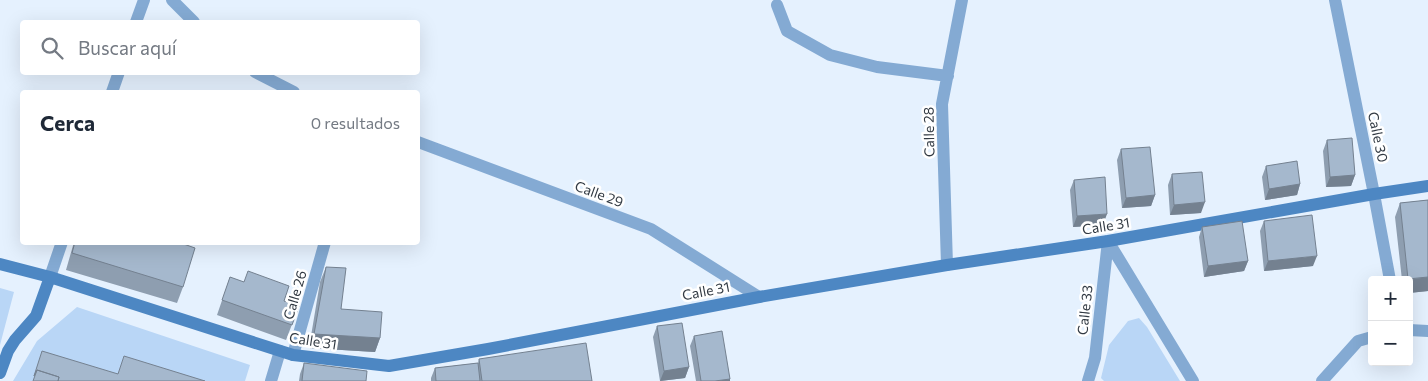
<!DOCTYPE html>
<html lang="es">
<meta charset="utf-8">
<style>
:root{--surface:#fff;--page:#f6f6f7;--text:#1f2937;--muted:#747a83;--line:#e0e1e3}
body{margin:0;font-family:Commissioner,sans-serif;background:var(--page);color:var(--text)}
.controls{position:absolute;right:15px;bottom:15px;display:grid;overflow:hidden;border-radius:5px;box-shadow:0 5px 20px #0002}
.controls button{width:45px;height:45px;display:grid;place-items:center;padding:0;border:0;border-bottom:1px solid var(--line);background:var(--surface);color:var(--text);font:25px sans-serif}
.list{margin:0;padding:0;list-style:none}
h2{display:flex;justify-content:space-between;align-items:center;height:65px;margin:0;padding:0 20px;font-size:21px}
h2 small{font-size:16px;font-weight:400;color:var(--muted)}
.icon{flex:none;width:28px;height:28px;fill:none;stroke:currentColor;stroke-width:2;stroke-linecap:round;stroke-linejoin:round}
.map{position:relative;flex:none;width:1428px;height:381px;overflow:hidden}
.search{position:absolute;background:var(--surface);box-shadow:0 5px 20px #0002;left:20px;top:20px;width:400px;height:55px;display:flex;align-items:center;gap:12px;box-sizing:border-box;padding:0 18px;border-radius:5px;color:var(--muted);font-size:19px}
.panel{position:absolute;background:var(--surface);box-shadow:0 5px 20px #0002;left:20px;top:90px;width:400px;height:155px;border-radius:5px}
.map>svg:first-child{display:block}
.green{fill:#b9d6f6}
.lines{fill:none;stroke-linecap:round;stroke-linejoin:round}
.street{stroke:#84aad3;stroke-width:12}
.secondary{stroke:#4d87c3;stroke-width:12}
.wall{fill:#8e9eb0}
.shaded-wall{fill:#748190}
.building{fill:#a5b8cd;stroke:#748190}
.labels{text-anchor:middle;stroke-width:5;stroke-linejoin:round;paint-order:stroke}
.street-label{font-size:14px;fill:#323a43;stroke:#fff}
</style>
<div class="map">
<svg width="1428" height="381" viewBox="0 0 1428 381">
<rect width="100%" height="100%" fill="#e5f1fe"/>
<path class="green" d="M0,288L14,292L0,345Z
M77,307L250,365L245,381H13L37,341Z
M1139,318L1147,327L1180,381H1104L1101,378L1109,345L1128,321Z"/>
<g class="lines">
<path class="street" d="M172,0L194,22
M1335,0L1374,194L1390,280
M777,5L787,31L830,55L877,67L948,76
M136,22L144,0
M255,72L294,92
M112,92L119,72
M418,142L651,229L759,297
M1108,241L1193,381
M947,265L942,104L962,0
M50,277L62,242
M1409,330L1428,331
M293,355L325,242
M271,381L280,351
M1088,381L1095,358L1108,241
M1322,381L1358,341L1372,337"/>
<path class="secondary" d="M0,264L50,277L293,355L389,366L488,349L759,297L947,265L1108,241L1374,194L1428,186
M0,373L8,351L15,340L36,316L50,277"/>
</g>
<path class="wall" d="M1327,140L1355,175L1351,186L1326,187L1323,151Z
M1121,149L1155,195L1151,206L1122,208L1117,160Z
M1266,166L1300,184L1297,195L1265,200L1262,177Z
M1172,174L1201,213L1170,215L1168,185Z
M1074,180L1103,225L1073,227L1070,190Z
M1428,200V291L1409,293V280H1402L1395,217L1400,203Z
M1264,221L1313,266L1264,271L1260,231Z
M1202,227L1248,261L1244,271L1204,277L1199,237Z
M74,242H178L183,287L177,303L66,270Z
M326,267L341,309L380,338L375,352L309,348L320,282Z
M230,277L284,301L299,306L286,340L217,315Z
M657,326L689,367L685,378L660,381L653,337Z
M694,336L730,379V381H696L690,346Z
M479,359L592,381H431V378L435,368L478,363Z
M304,363L366,381H299L300,374Z"/>
<path class="shaded-wall" d="M1355,175L1351,186L1326,187L1330,177Z
M1300,184L1297,195L1265,200L1269,189Z
M1155,195L1151,206L1122,208L1126,198Z
M1205,202L1201,213L1170,215L1174,205Z
M1107,214L1103,225L1073,227L1077,216Z
M1317,256L1313,266L1264,271L1268,261Z
M1248,261L1244,271L1204,277L1208,266Z
M1428,277V291L1409,293V280H1408Z
M314,334L380,338L375,352L309,348Z
M689,367L685,378L660,381L664,371Z
M730,379V381H715Z"/>
<path class="building" d="M1352,138L1355,175L1330,177L1327,140Z
M1150,147L1155,195L1126,198L1121,149Z
M1297,161L1300,184L1269,189L1266,166Z
M1202,172L1205,202L1174,205L1172,174Z
M1105,177L1107,214L1077,216L1074,180Z
M1428,200V277L1408,279L1400,203Z
M1312,215L1317,256L1268,261L1264,221Z
M1242,221L1248,261L1208,266L1202,227Z
M75,242H178L195,248L183,287L72,253Z
M326,267L346,268L341,309L382,312L380,338L314,334Z
M248,271L289,286L284,301L299,306L292,325L222,300L230,277L244,282Z
M682,323L689,367L664,371L657,326Z
M722,331L730,379L715,381H701L694,336Z
M586,343L592,381H482L479,359Z
M42,351L118,374L124,356L205,381H58L59,377L37,370L34,376Z
M304,363L367,371L366,381H302Z
M478,363L480,381H436L435,368Z
M37,370L59,377L58,381H33Z"/>
<g class="labels">
<g class="street-label">
<text transform="translate(929 132) rotate(-91)" y="5">Calle 28</text>
<text transform="translate(1378 137) rotate(78)" y="5">Calle 30</text>
<text transform="translate(599 194) rotate(20)" y="5">Calle 29</text>
<text transform="translate(1106 226) rotate(-9)" y="5">Calle 31</text>
<text transform="translate(706 291) rotate(-11)" y="5">Calle 31</text>
<text transform="translate(295 295) rotate(-74)" y="5">Calle 26</text>
<text transform="translate(1085 310) rotate(-84)" y="5">Calle 33</text>
<text transform="translate(313 341) rotate(9)" y="5">Calle 31</text>
</g>
</g>
</svg>
<div class="controls">
<button>+</button>
<button>−</button>
</div>
<div class="search"><svg class="icon" aria-label="search" viewBox="0 0 24 24"><circle cx="10" cy="10" r="6"/><path d="M15 15l6 6"/></svg>Buscar aquí</div>
<section class="panel">
<h2>Cerca<small>0 resultados</small></h2>
<ul class="list">
</ul>
</section>
</div>
